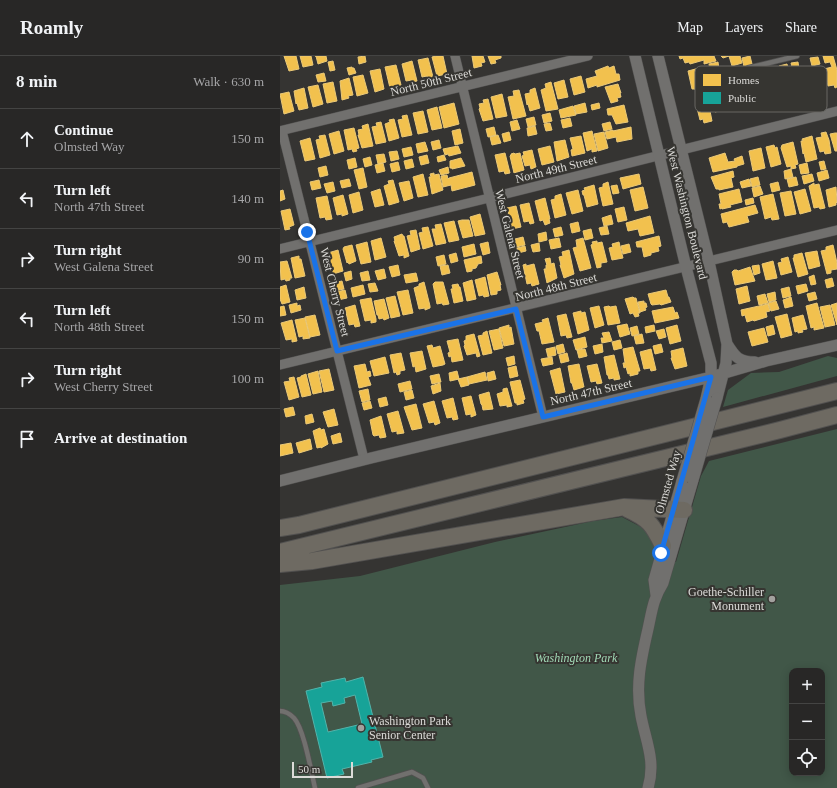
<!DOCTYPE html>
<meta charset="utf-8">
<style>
:root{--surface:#282726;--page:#302f2e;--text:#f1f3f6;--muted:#a5a5a7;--line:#444443}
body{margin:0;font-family:"Times New Roman",serif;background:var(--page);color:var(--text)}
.controls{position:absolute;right:12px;bottom:12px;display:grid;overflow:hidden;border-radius:8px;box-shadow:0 2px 10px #0003}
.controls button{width:36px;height:36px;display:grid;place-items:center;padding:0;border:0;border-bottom:1px solid var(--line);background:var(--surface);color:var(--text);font:20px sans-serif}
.scale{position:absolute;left:12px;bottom:10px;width:61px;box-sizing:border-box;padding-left:4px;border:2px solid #dcdbd8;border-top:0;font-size:11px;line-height:14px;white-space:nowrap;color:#dcdbd8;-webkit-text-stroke:3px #363531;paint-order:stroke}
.stop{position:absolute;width:12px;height:12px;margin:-9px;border:3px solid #1a73e8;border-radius:50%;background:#fff}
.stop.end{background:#1a73e8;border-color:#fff;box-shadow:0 1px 4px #0008}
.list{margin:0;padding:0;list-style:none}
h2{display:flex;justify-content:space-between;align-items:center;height:52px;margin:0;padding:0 16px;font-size:17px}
h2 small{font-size:13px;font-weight:400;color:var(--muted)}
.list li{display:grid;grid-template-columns:26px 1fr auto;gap:12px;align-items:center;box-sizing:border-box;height:60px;padding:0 16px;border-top:1px solid var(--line)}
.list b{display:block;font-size:15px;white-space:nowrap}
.list p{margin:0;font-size:13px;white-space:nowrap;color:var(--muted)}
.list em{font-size:13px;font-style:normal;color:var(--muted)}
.icon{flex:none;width:22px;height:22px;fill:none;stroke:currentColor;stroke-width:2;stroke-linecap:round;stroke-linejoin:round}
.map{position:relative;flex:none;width:557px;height:732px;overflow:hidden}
header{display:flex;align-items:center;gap:24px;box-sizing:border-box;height:56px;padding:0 20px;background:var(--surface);border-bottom:1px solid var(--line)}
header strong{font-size:19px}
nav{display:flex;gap:22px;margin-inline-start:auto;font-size:14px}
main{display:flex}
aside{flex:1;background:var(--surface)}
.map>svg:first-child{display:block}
.green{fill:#415748;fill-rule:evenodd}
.homes{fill:#f2c14e;stroke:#ebc977}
.public{fill:#17a398;stroke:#52b4ab;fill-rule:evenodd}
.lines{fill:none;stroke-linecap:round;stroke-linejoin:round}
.service-casing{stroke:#525150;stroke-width:6}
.minor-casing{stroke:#525150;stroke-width:10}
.tertiary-casing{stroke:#525150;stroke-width:12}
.motorway-casing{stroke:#525150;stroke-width:18}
.service{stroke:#71706e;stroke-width:4.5}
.minor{stroke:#71706e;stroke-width:9}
.tertiary{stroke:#71706e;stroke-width:11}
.motorway{stroke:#6e6a62;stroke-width:16}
.tertiary-bridge-casing{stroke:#525150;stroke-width:12;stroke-linecap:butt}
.tertiary-bridge{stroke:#71706e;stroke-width:11}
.route{stroke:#1a73e8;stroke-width:5}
.poi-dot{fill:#a2a19e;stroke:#363531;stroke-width:1.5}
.labels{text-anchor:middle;stroke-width:4;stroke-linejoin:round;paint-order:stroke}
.street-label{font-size:12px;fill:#dcdbd8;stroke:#363531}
.poi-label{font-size:12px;fill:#dcdbd8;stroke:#363531;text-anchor:end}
.park-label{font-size:12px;font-style:italic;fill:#a1d9b6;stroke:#363531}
.key{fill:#363531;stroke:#686763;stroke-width:1}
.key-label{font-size:11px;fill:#dcdbd8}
</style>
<header>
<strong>Roamly</strong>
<nav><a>Map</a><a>Layers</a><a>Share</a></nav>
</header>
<main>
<aside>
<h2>8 min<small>Walk · 630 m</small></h2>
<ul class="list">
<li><svg class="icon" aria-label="ahead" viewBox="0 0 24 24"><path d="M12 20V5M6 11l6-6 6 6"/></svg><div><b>Continue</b><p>Olmsted Way</p></div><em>150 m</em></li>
<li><svg class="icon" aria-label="left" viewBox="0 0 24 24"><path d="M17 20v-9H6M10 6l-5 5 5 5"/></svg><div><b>Turn left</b><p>North 47th Street</p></div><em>140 m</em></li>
<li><svg class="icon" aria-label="right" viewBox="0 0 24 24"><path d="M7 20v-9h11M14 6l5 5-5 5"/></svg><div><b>Turn right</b><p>West Galena Street</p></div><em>90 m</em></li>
<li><svg class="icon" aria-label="left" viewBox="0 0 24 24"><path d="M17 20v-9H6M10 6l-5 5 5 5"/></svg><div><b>Turn left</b><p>North 48th Street</p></div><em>150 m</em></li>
<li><svg class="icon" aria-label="right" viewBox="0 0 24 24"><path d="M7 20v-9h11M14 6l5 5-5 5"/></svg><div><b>Turn right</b><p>West Cherry Street</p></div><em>100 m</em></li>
<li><svg class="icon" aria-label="arrive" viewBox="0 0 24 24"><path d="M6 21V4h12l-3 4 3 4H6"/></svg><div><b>Arrive at destination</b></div></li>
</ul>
</aside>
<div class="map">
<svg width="557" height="732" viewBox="0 0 557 732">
<rect width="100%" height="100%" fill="#353432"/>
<path class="green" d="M548,300L557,302V320L443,351L448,334L471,317L499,316Z
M557,373V732H0V529L80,520L215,486L313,465L342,461L361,471L375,485L376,498L396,506L421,420L429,405ZM512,615H542V717H512Z"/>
<path class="homes" d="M4,0H16L19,13L9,15Z
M20,0H31L33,9L23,11Z
M35,0H46L47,5L38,8L36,0Z
M85,0L86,6L79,8L78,1Z
M156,0H163L167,18L157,20L152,1Z
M192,0H203L205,6L201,7L202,10L194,12Z
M208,0H221V2L215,4L216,7L211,8Z
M399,0H434L436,5L424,8V4L410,8L409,6L405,7L403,2L400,3Z
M441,0H460L462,7L452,10L449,0L443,2Z
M470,0L472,8L464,11L462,2Z
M543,0H553L557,14V31L555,32L554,29L548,30L544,13L552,11L550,6L545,7Z
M538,1L540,8L532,10L530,2Z
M148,2L153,21L148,22L147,20L142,21L138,4Z
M53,5L55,14L50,15L48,6Z
M132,5L137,25L132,26V24L126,25L122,8Z
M438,6L439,13L430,15L429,8Z
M518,6L519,13L513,15L511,7Z
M507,8L509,16L501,18L499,10Z
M116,9L121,29L110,32L105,11Z
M328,10L329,12L334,10L336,18H339L340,24L317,31V29L308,32L306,23L317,20L315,15Z
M72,11V12H74L76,17L69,19L67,12Z
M423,11L425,17L423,18L424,22L422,23L424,31H422L423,34L416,36L415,33H412L408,15Z
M100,13L104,33L95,36L90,15Z
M44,17L46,25L38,26L36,19Z
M83,19L88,37L77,40L73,21Z
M301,20L305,36L294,39L290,23Z
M69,22L73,39L68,40L69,42L62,44L60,25Z
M284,24L288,41L278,43L274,27Z
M53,26L57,45L47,47L43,28Z
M271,26L278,53L266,55L261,34L266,32L265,28Z
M338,28L341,37H340L341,41L337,42L338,45L331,47L325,31Z
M38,29L43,48L33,51L28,31Z
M24,32L28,52L19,54L17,47L16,48L14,35Z
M255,32L260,52L250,55L248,48L247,49L245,38L250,37V34Z
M239,34L246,60L233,63L228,41L234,40L233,35Z
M9,36L14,55L4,58L0,38Z
M222,38L227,60L216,62L211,41Z
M426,42L427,45L431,44L432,47L441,45L443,54L435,56L434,54L430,55L432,65L424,67L423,63L420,64L416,48H418L417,44Z
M208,43L213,63L203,65L199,53L200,52L199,48L204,47L203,44Z
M174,47L179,68L164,72L159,51Z
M305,47L307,56L296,58L294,50Z
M319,47L320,52L312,54L311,49Z
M344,49L348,66L336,68L332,59H328L327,53Z
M293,50L296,59L281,62L279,54Z
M157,51L162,72L152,74L147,54Z
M143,55L148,76L138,78L133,57Z
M270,57L272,65L264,67L262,59Z
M127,59L132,79L122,81L118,64L123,63L122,60Z
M254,61L256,69L248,71L246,63Z
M290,62L292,70L283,72L281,64Z
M114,63L119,82L109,85L105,68L110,66L109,64Z
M237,64L240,73L232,75L230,66Z
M101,66L106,86L96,88L92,71L97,70L96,67Z
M330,66L332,73L324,75L322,68Z
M270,67L272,74L266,75L264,68Z
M88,68L93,90L82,92L78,79H79L78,74L83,73L82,70Z
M255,70L257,78L248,80L247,72Z
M214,71L216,79L208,81L206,73Z
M351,71L352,83L337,86L336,81L327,83L325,76L333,74V75Z
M74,72L79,92L76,93L77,95L73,96L72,93L68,94L64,74Z
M180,73L183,87L175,89L172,75Z
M59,75L64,95L54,98L49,78Z
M312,75L317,95L312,96V93L307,95L303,77Z
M229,76L231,84L224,86L222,78Z
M324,76L328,92L318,95L314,78Z
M546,76L549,84L551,97L545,98L544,95L540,96L536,82L542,81L541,77Z
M555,77H557V95H555L550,78Z
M45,79L50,99L40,102L36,84L40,83L39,80Z
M218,79L221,87L212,89L210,81Z
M301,80L305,97L292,100L291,94L293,93L290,82Z
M532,80L537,103L526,106L524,97L523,98L521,85H523L522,83Z
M30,82L35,103L25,105L20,85Z
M159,84L161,92L153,94L151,86Z
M285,84L289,101L277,105L274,86Z
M145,86L148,95L138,97L136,88Z
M513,86L518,108L515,109L516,112L511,113V110L507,111L501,92L502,89Z
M494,89L495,92L497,91L501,108L491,111L486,91Z
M178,90L181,97L169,100L168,98L165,99L163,93Z
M270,90L274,106L262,109L258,93Z
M131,91L133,99L124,101L122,93Z
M481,92L485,112L473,115L469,95Z
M252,94L256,111L251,113L250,109L245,110L242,100L244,99L243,96Z
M117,95L119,103L111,105L109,96Z
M225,97L230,117L225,118L224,115L219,116L215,99Z
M234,97L235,98L240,97L244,114L234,117L230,100L231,99V98Z
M445,97L448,106L455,105L454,103L462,100L464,108L457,110V111L433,116L429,102Z
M104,98L106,106L98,108L96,99Z
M147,99L149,107L141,109L139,101Z
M164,99L166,104L158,106L157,101Z
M90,101L92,109L85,111L83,103Z
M75,102L77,111L69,113L67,104Z
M181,102L185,110L172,113V112H170V105Z
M132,103L134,111L126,113L124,105Z
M544,105L546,113L541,114L539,106Z
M118,106L120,114L112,116L110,108Z
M103,107L105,115L97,117L95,109Z
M527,107L529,117L521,118L519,109Z
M46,110L48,119L40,121L38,112Z
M168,111L169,117L161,119L159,114Z
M83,112L87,131L79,133L74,114Z
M511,113L513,121L505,123L504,115Z
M547,114L549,122L539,125L537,117Z
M453,115L454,121L451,122L453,131L439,134V133H436L431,121Z
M192,116L195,129L172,135L171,129L163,131L161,120L167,119L168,123L169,122Z
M154,117V119L159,118L163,134L152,138L149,121H151L150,118Z
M143,118L148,139L138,141L133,121Z
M359,118L361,128L343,133L340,122Z
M532,118L534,125L524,128L522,120Z
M478,121L480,129L472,131L470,123Z
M516,121L518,129L509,131L507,123Z
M69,123L71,130L62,132L60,125Z
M469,123L471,130L462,132L460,126Z
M39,124L41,132L32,134L30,126Z
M113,124L119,146L109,149L104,130L109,128L108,125Z
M129,125L133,142L124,145L119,127Z
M53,126L55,135L47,137L44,128Z
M328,126L333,148L323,150L319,132L323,131V128Z
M498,126L500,134L492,136L490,128Z
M534,127V129L539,128L545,152L540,153L539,151L534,152L529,130Z
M314,129L318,148L307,151L304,139H303L302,135L305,134L304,132Z
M337,129L339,137L333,138L331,130Z
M480,130L483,138L474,141L472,132Z
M363,131L368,152L355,155L350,134Z
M556,131L557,146L556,147V149L549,151L546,134Z
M100,133L104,149L95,151L91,136Z
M459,133L462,146L450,149L451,151L442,153V152L440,153L439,148H441L439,138Z
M525,133L531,155L520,158L514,136Z
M3,134L5,143L0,145V135Z
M298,134L303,155L292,158L286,137Z
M511,135L516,158L505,160L500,137Z
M79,136L83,154L73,157L69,139Z
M281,138L286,159L275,162L271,144L275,143V140Z
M493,138L499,163L492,164L491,161L485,163L480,141Z
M63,139L68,158L62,160V158L57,159L53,142Z
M47,140L52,163L46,164L45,161L40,162L36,142Z
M265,142L270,163H269L270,167L265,169L263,164L260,165L255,145Z
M473,142L474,147L466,149L465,144Z
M249,147L254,167L250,168L249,165L244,166L240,149Z
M475,149L478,157L467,160L469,166L449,171L447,166L443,167L441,158Z
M236,150L241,171L232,173L227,152Z
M344,151L347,164L338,166L335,153Z
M10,153L14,169L9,171L10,173L5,174L1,155Z
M200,158L205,178L195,180L190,161Z
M331,159L333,168L324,170L322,162Z
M370,160L374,177L360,180L358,173L348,175L346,167Z
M182,164H189L193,180L183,182L178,165Z
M174,165L179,184L169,186L164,167Z
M298,166L300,175L292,177L290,168Z
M161,168L166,187L156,189L152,173H156L155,169Z
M327,170L329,178L321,179L319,172Z
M148,171L153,190L143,193L139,177L143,176L142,172Z
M281,171L283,179L275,181L273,173Z
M311,173L313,182L305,184L303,175Z
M136,174L140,193L131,196L127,180L131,179L130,175Z
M266,176L267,184L259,186L258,178Z
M122,178L123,180H124L129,200L124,202V199L119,200L114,185H115L114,181Z
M379,180L381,190L378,191L379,195L371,197V199L364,201L362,191H357L356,186Z
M243,181L245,189L236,191L235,183Z
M101,182L106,201L95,204L91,185Z
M279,182L281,191L271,193L269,184Z
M303,182L311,212L300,215L293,192L297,191L296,184Z
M317,185V187L322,186L327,206L321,207V211L317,212L311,189L313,188L312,186Z
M87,186L91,206L81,208L76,189Z
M208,186L210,197L203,199L200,188Z
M339,186L343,202L332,204L329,192L333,191L332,188Z
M259,187L260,195L253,196L251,189Z
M194,188L196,198L184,201L182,191Z
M349,188L351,196L343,198L341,190Z
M72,189L76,205L69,208L68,206L67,207L63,193L64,191Z
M553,189L557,207V213L551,214V217L547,218L541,195L546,194V191Z
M245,190L246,195L238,197L237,192Z
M58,194L63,215L53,218L48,197Z
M289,194L294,218L284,222L280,209H281L279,201L283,200L282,196Z
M537,195L540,210L529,213L525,197Z
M176,197L178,205L171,207L169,199Z
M522,197L528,218L518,221L513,202H514V199Z
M164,199L166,208L158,210L156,201Z
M19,200V203H21L25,220L15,222L11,202Z
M201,200L202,207L198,208L196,212L192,213V215L187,216L184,204Z
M508,201L512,216L501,219L498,207L502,206L501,203Z
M270,202L271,208L274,207L277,222L267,227L264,213H266V209H267L265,203Z
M7,205L12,222H10V224L6,225L5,223L1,224L0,206Z
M493,205L497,222L486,224L482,208Z
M246,208V210L254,208L259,228L252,230L251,227L247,228L243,209Z
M118,209L120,219L112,221L109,211Z
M168,209L170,217L162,219L160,210Z
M479,209L480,217L474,219L472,210Z
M470,211L475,225L455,229L452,216L454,214H457L458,215Z
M104,213L106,222L98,224L95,215Z
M71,215L72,223L66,225L64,217Z
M88,215L90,224L82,225L80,217Z
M217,216L221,229H220L221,234L217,235V238L211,239L207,219Z
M136,217L138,225L126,227L124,219Z
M534,219L536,228L531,229L529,221Z
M205,221L209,240L204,241L203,239L199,240L195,224Z
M552,222L554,230L547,232L545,224Z
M192,224L196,243L187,245L183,227Z
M62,225L64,233L55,235L53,227Z
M144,226L150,250V252L145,254V252L139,253L134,232L139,230V228Z
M155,226H163L169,248L163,249L162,247L157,248L153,228Z
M95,227L98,235L90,236L88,228Z
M178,228L179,231H180L183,245L174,247L171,233H173L172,229Z
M526,228L528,235L518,238L516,230Z
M6,229L10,246L2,248L0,243V231Z
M83,229L85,238L73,241L71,232Z
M467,230L470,245L459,248L456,233Z
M24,231L26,242L17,244L15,234Z
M509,231L511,240L503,242L501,233Z
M65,234L67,242L58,244L56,236Z
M128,234L133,257L123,259L117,236Z
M386,234L388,241H389L391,246L381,249L380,248L372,249L371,248L368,238Z
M495,236L496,244L489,246L487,238Z
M535,236L537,243L529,245L527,238Z
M485,238L488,247L479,249L477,240Z
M115,240L120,260L111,262L106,242Z
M353,241L354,242H356L360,257H358L359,260L355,261L353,257L350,258L345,243Z
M511,241L513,250L505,252L503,244Z
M91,242L96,263V266L91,267V264L85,265L80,244Z
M104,243L109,262L104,264L103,262L99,263L98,259H97L94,245Z
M364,245V247H366L367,251L365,252L366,254L360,256L358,246Z
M496,245L499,253L491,255L488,247Z
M17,247V250L20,249L21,254L11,257L9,249Z
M537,247L544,272L534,274V271L531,272L526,250Z
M557,247V269L551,249Z
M488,248L490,255L486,256L487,261L474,265L473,264L467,266L465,259L462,260L461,254Z
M75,249L80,270L75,271L74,268L69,269L65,252Z
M550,249L555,269L545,271L540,251Z
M4,250L6,259L0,260V251Z
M319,250L324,269L315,272L310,252Z
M329,250L330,251L336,250L340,267L328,269L324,251Z
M393,251L395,257L397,256L399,262L375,267L372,255Z
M301,255V257L305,256L309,274L298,278L293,257Z
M286,258L292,281L287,282L286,279L281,280L277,260Z
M507,258L512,279L501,282L495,261Z
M35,259L40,279L30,281L25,261Z
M523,259L527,273L522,274L523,276L518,277V275L515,276L512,262Z
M25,262L30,282L23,283V280L19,281L15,264Z
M268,262L274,286L262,288L259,275H257L255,268L263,266L262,264Z
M12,264L17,285L12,286V283L6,284L1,267Z
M347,268L350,278L340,281L337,270Z
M229,269V272L231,271L234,288L224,290L219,272Z
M374,269L375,275L366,277L365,271Z
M397,269L401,285L390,288L386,272Z
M493,269L495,278L488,280L486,271Z
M357,270L359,278L352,280L350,272Z
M484,272L488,286L472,290L468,276Z
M219,273L223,292L214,294L209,275Z
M384,273L386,281L379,283L376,275Z
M207,275L212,297L203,299L198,280L203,279V277Z
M329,276L332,285L322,287L321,282H324L322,277Z
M194,278L200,300L197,301L196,297L187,299L184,290L185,289L184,285L186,284V280Z
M362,278L364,287L356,288L354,280Z
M305,281L307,291L296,294L293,284Z
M178,283L183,304L172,306L171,300L169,301L168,297L170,296L167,285Z
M340,284L342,292L334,294L332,286Z
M283,288L285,296L278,298L276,290Z
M322,288L323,296L315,298L313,290Z
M381,288L383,296L375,298L373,290Z
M152,289L153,292L160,290L165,308L163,309L153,311L147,290Z
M275,291L276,299L268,301L266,293Z
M353,291L360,315H358V318L350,320V317L348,318L346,311L344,312L343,307H345L343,293Z
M403,292L407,310L395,313L391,302H392L391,295Z
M305,293L307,300L299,302L297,294Z
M371,293L376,314L371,315L370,312L364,313L360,296Z
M142,295L146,313L136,316L135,310L133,311L130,297Z
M121,297L125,314L120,315V318L117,319L116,316L114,317L110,299Z
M287,297L289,305L281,307L279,299Z
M334,299L340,323L334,324V322L329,323L328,319H327L324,301Z
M234,300L235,308L228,310L226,302Z
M105,301L109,317L94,320L90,305Z
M272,301L273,308L263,310L261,303Z
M85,308L87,316L90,315L91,320L88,321L91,329L79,332L74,310Z
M299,308L304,331L294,334L292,327H291L288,310Z
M317,308L322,327L317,328L316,325L311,326L307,310Z
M236,310L238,320L230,322L228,312Z
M280,312L285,336L276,338L270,315Z
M49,313L54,334L44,336L39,315Z
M38,315L42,336L33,338L28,318Z
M177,315L179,323L170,325L169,317Z
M214,315L216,323L208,325L207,317Z
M205,316L207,324L189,328L187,321Z
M26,318L31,339L22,341L17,322L21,321V320Z
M159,318L161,326L152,328L150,320Z
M14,321L19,341L9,344L4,326L10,325L9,322Z
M187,321L189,329L181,331L178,323Z
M240,324L245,343L243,344L244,347L237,349V347H235L230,326Z
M130,325L132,333L120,336L118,328Z
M160,327L161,335L153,338L151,330Z
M227,332L232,350L227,351V349L220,350L217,338L223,336V333Z
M88,333L90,344L82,346L79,335Z
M132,334L134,342L126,344L124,336Z
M209,336L213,353L203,354L202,349L201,348L199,339Z
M191,340L196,359L191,361V358L186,359L182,342Z
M106,341L108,349L100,351L98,343Z
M173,342L178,363L173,364L172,361L167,362L162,345Z
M90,345L92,352L84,354L82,347Z
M154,345L160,367L155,369L154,366L149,367L143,348Z
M136,348L142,372L132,374L124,351Z
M13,351L15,359L6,361L4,353Z
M54,353L58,369L48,371L43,356Z
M118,355L124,377L117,378V375L112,376L107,358Z
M32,358L34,366L26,368L25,360Z
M101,360L106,381L100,382L99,379L94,380L93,379L90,364Z
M40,372L41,374L44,373L48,388L41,392V391L37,392L33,375Z
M60,377L62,386L53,388L51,380Z
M30,383L32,393L19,397L16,387Z
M11,387L13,397L0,400V389Z"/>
<path class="public" d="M83,621L103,701L91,704L92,706L62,713L64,718L47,722L26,635L42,631L41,627L65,622L66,626ZM75,639L82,668L48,676L41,647L52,645L53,650L65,647L64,642Z"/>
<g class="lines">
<defs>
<path id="service" d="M468,12L517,0
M0,655C5,655 10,658 14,662C24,673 31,715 35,732
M78,732L132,716L143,722L148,732"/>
<path id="minor" d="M175,0L263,361
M0,75L308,0
M2,75L84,403
M0,193L209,142L557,55
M0,309L557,174"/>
<path id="tertiary" d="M355,0L406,211L431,307V321L426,343
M378,0L429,206L447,288L446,307L437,342
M447,288C455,301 459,306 475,306
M0,425L91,402L431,321L486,305L557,289
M376,539L374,524L402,425
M368,732C376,705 366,686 361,660C355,630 361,603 368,573C372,555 373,543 383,527L413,424"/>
<path id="motorway" d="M347,453C369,463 373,469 383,490
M0,472L19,469L557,335
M0,496L500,374L557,359
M0,508L32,505L344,451L404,454"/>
</defs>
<use href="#service" class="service-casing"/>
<use href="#minor" class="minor-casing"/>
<use href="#tertiary" class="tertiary-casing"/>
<use href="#motorway" class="motorway-casing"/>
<use href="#service" class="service"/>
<use href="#minor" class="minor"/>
<use href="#tertiary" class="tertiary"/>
<use href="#motorway" class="motorway"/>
<defs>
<path id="tertiary-bridge" d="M413,424L437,342
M402,425L426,343"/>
</defs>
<use href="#tertiary-bridge" class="tertiary-bridge-casing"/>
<use href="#tertiary-bridge" class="tertiary-bridge"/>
</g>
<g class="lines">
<path class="route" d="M27,176L57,295L236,253L263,361L431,321L381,497"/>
</g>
<g class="poi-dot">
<circle cx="492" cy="543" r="4"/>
<circle cx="81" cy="672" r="4"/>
</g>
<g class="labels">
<g class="street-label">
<text transform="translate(151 26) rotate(-14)" y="4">North 50th Street</text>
<text transform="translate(276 113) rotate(-14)" y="4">North 49th Street</text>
<text transform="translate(407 157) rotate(76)" y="4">West Washington Boulevard</text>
<text transform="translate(230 178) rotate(76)" y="4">West Galena Street</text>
<text transform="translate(276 231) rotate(-14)" y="4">North 48th Street</text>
<text transform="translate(55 236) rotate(76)" y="4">West Cherry Street</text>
<text transform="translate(311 336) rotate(-13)" y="4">North 47th Street</text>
<text transform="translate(388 426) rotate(-74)" y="4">Olmsted Way</text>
</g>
<g class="poi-label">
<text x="484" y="540">Goethe-Schiller<tspan x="484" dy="14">Monument</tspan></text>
<text x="89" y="669" text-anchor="start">Washington Park<tspan x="89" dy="14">Senior Center</tspan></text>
</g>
<g class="park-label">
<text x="296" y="606">Washington Park</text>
</g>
</g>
<rect x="415" y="10" width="132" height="46" rx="6" class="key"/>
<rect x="423" y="18" width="18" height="12" fill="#f2c14e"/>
<rect x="423" y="36" width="18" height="12" fill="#17a398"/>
<g class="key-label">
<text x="448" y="28">Homes</text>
<text x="448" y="46">Public</text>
</g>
</svg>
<div class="controls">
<button>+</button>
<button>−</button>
<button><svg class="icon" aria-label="locate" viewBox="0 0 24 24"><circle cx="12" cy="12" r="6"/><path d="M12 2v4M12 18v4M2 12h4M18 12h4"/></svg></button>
</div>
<div class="scale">50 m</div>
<div class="stop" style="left:381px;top:497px"></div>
<div class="stop end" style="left:27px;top:176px"></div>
</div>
</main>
